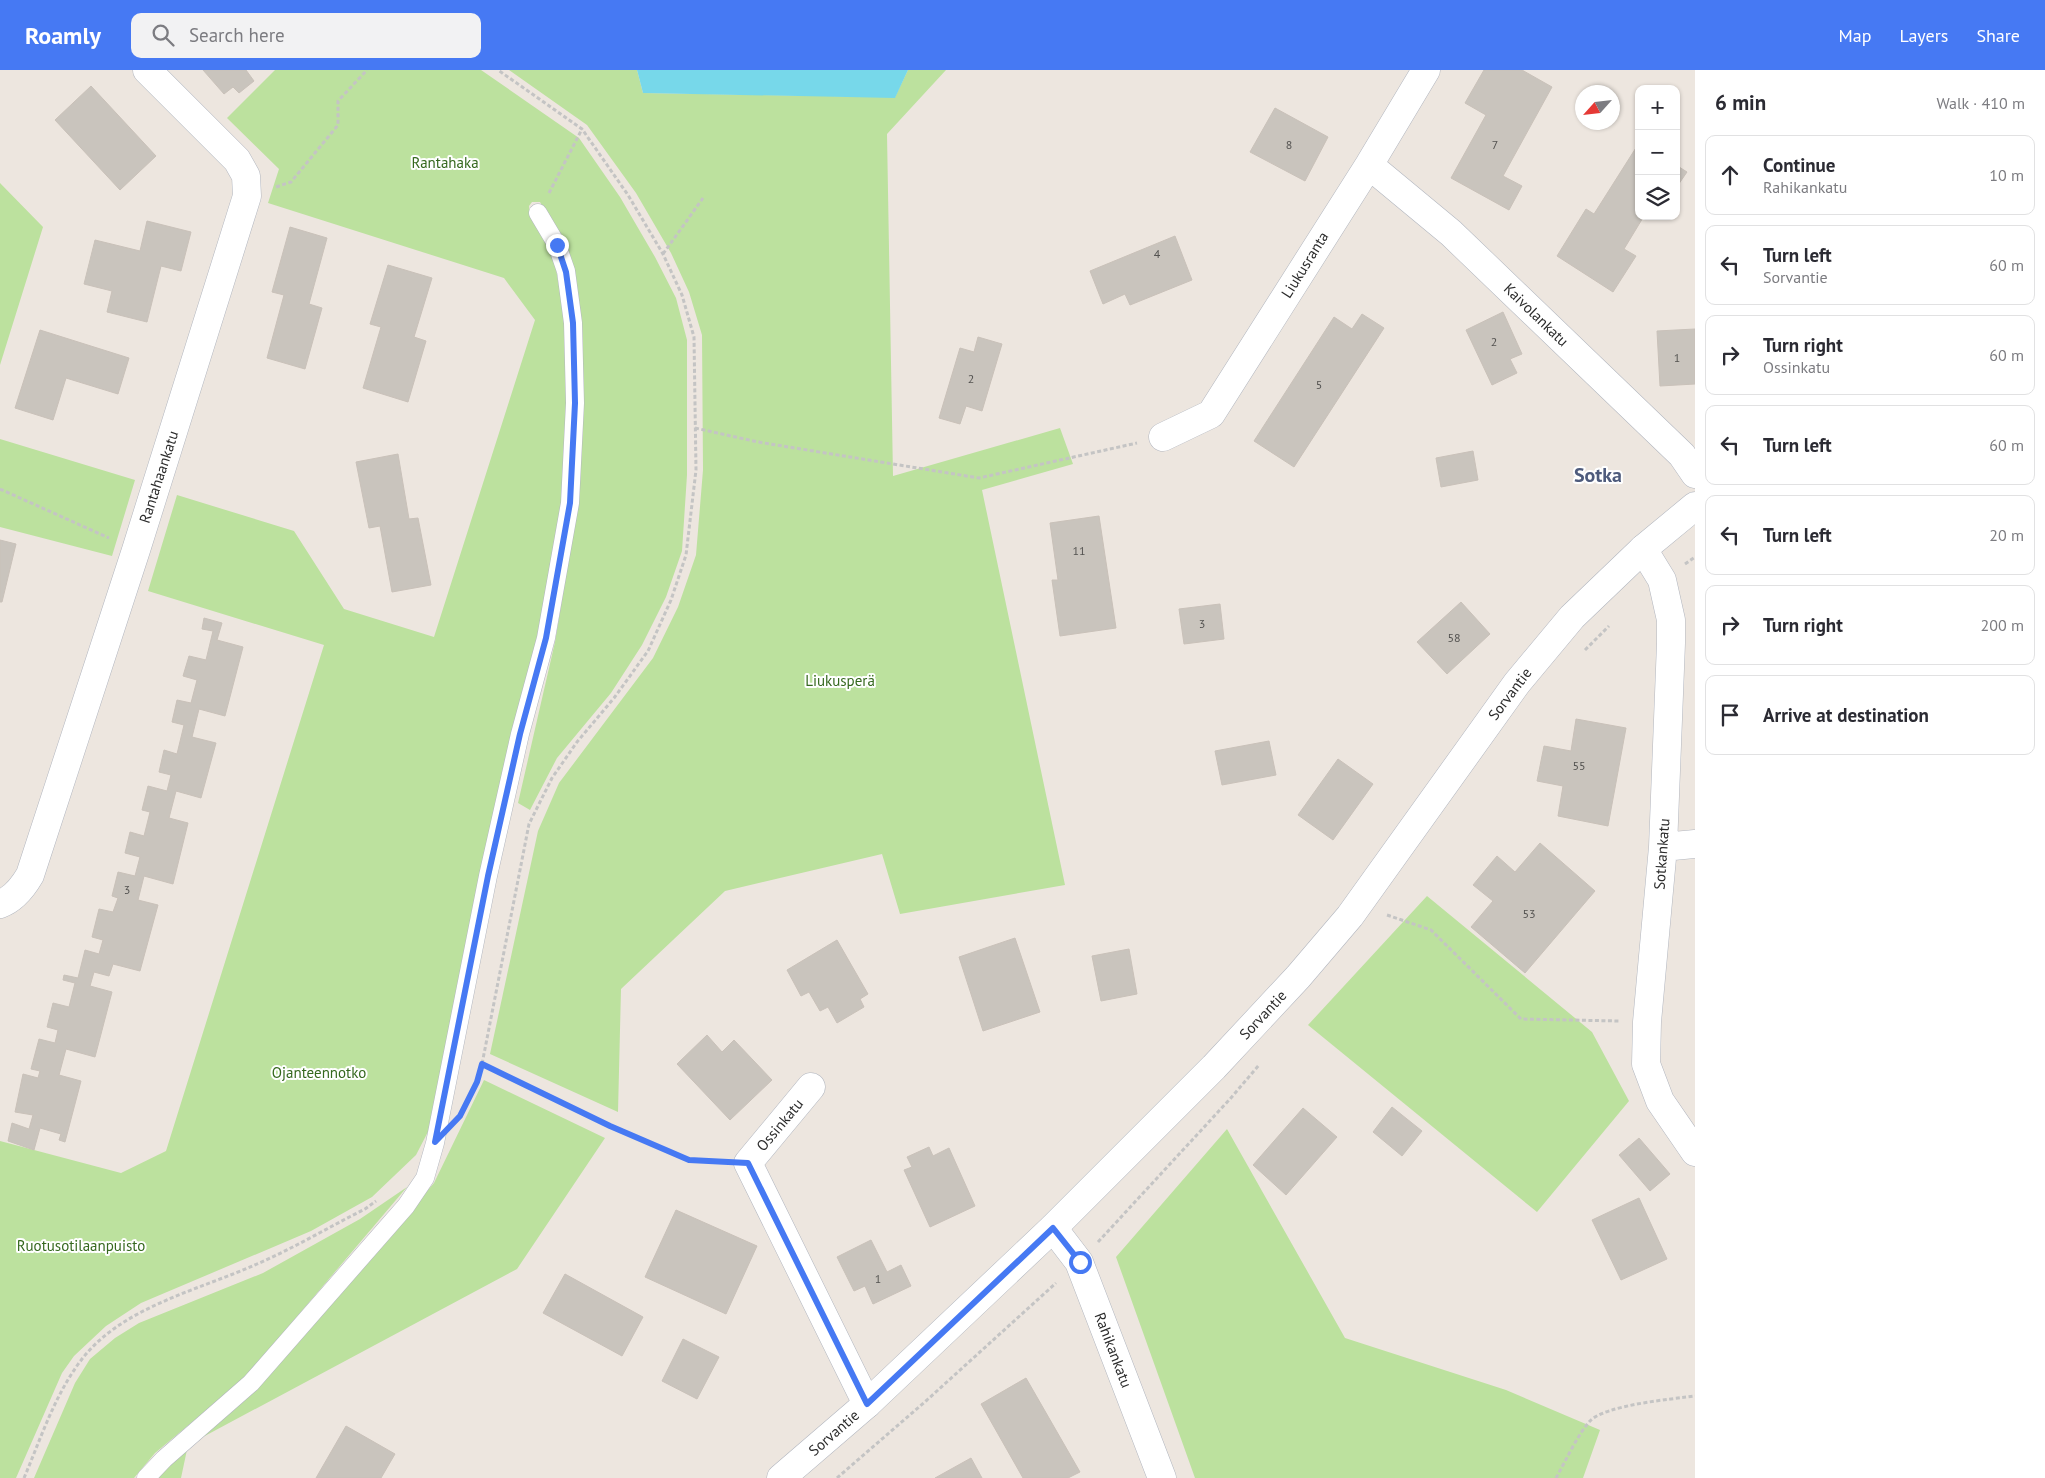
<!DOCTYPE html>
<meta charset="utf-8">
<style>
:root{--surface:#fff;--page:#f2f2f3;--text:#2b2b33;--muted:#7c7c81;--line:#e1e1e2;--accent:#4679f3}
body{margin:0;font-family:"PT Sans",sans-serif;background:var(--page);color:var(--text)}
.controls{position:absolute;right:15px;top:15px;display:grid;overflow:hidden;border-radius:10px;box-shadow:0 1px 4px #0004}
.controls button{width:45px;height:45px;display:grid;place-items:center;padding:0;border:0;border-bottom:1px solid var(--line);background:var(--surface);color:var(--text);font:25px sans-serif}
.compass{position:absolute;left:1575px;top:15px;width:45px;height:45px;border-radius:50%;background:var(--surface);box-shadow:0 1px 4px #0004;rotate:243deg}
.stop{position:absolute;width:15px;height:15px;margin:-11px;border:4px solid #4679f3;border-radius:50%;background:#fff}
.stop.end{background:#4679f3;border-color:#fff;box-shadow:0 1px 5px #0008}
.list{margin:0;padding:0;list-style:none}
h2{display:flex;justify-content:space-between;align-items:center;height:65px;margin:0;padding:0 20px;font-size:21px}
h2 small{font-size:16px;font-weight:400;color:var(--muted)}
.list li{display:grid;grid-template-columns:32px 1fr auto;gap:15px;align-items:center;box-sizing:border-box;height:80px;margin:0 10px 10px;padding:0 10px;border:1px solid var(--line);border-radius:10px}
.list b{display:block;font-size:19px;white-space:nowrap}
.list p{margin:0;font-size:16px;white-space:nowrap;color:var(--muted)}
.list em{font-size:16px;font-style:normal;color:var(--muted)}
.icon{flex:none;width:28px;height:28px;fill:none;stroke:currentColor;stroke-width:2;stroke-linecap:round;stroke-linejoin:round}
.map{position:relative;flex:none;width:1695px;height:1408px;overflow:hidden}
header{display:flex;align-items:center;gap:30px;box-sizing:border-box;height:70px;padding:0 25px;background:var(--accent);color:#fff}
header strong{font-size:24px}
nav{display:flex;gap:28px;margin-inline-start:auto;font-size:18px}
.search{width:350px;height:45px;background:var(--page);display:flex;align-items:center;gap:12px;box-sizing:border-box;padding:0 18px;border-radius:10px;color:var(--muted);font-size:19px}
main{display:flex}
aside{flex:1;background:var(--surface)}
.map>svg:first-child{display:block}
.green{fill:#bce19e}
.water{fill:#77d8ea}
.building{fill:#c9c4bd;stroke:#c9c1b9}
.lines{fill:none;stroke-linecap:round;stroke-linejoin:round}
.lane-casing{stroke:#b2b6bf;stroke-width:19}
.street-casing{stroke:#b2b6bf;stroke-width:29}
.secondary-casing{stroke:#b2b6bf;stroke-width:29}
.path{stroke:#c4c4c4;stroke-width:3;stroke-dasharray:4 2.5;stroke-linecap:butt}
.lane{stroke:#fff;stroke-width:18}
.street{stroke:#fff;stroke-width:28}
.secondary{stroke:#fff;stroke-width:28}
.route{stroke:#4679f3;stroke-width:6}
.labels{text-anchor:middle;stroke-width:4;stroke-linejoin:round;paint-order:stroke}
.number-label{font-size:12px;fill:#535250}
.park-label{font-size:15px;fill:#35681e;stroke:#fff}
.street-label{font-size:15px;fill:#2c2c2c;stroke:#fff}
.district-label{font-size:20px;font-weight:bold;fill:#4e5b7c;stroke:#fff}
</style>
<header>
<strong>Roamly</strong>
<div class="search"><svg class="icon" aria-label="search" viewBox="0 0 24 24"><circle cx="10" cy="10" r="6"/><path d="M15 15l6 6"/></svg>Search here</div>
<nav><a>Map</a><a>Layers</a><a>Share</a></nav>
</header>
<main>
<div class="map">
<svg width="1695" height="1408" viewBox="0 0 1695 1408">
<rect width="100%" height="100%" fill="#ede6df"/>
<path class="green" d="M275,0H481L579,68L620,127L655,187L676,228L687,270V405L682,481L666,527L642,575L611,623L557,688L530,740L518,733L555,572L578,433L559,164L540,132H532L529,136L530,145L554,187L565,252L568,331L564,431L542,566L431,1056L416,1085L372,1127L311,1161L141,1233L106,1256L74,1286L62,1303L16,1408H0V1071L121,1103L166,1081L324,575L148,521L177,425L294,461L344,539L434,567L535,250L504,208L268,133L279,99L227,48Z
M509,0H637L643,23L895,27L908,0H946L887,64L893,406L1060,358L1073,394L982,420L1065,815L900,844L882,784L725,821L621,919L618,1042L490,984L538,761L559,713L653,588L678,537L696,485L703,400L702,265L689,222L671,183L636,123L587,55Z
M0,113L43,157L0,295Z
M0,369L135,410L112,486L0,457Z
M1427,826L1592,962L1629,1031L1537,1142L1308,955Z
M484,1010L605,1068L517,1199L188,1375L181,1408H153L168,1387L256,1317L434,1113Z
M1227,1059L1345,1268L1506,1320L1600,1360L1583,1408H1195L1116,1187Z
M407,1117L244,1309L155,1383L134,1408H34L75,1313L90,1289L115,1268L139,1253L263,1203L360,1149Z"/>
<path class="water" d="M637,0H908L895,28L643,23Z"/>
<path class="building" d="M203,0H246L254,11L239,23L233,17L224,24Z
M1484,0H1522L1552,17L1503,106L1522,116L1509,140L1451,108L1486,45L1465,33Z
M91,16L156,86L120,120L55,50Z
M1275,38L1328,67L1305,111L1250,82Z
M1639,73V146H1644L1624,179L1636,186L1613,222L1557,186L1586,139L1594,144Z
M1676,95L1687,102L1676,118Z
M147,151L191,162L181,201L161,196L147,252L107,242L112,221L84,214L95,170L140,181Z
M290,157L327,168L309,234L322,238L305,299L267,288L284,225L272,222Z
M1175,166L1192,210L1130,235L1125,224L1103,234L1090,201Z
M388,195L432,208L414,267L426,271L408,332L363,318L381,257L370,254Z
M1503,242L1522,284L1510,289L1517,303L1492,315L1466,260Z
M1362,244L1384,258L1294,397L1254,371L1334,247L1352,259Z
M1695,259V314L1660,316L1657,261Z
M40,260L129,288L118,324L66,308L53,350L15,338Z
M978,267L1002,274L982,341L966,336L960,354L939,348L960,278L974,282Z
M1473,381L1478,410L1441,417L1436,388Z
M398,384L409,449L418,448L431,515L392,522L380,456L369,458L356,392Z
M1099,446L1116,558L1060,566L1052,510H1058L1050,453Z
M0,470L16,474L2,532H0Z
M1461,532L1490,564L1447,604L1417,572Z
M1220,534L1224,569L1184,574L1179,539Z
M204,548L222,553L217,570L243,577L225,646L199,639L192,667L216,673L201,728L176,721L169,748L188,753L173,814L144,806L138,830L158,835L140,901L113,894L109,906L94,902L90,916L112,922L95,987L66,979L59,1005L81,1011L65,1072L59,1070L61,1064L40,1058L34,1080L8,1071L12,1053L29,1059L33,1045L15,1042L23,1004L38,1008L40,1001L31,999L39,969L55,973L58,960L47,957L53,933L69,937L75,913L63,910L64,905L78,908L85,880L99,884L103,870L92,867L99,839L113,842L118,828L112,826L118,802L135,806L140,787L125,783L130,762L144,766L150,742L142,740L148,716L167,721L171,705L159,702L164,680L177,684L184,655L172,652L177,630L191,633L197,610L183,606L189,586L206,590L213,561L202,559Z
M1576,649L1626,658L1608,756L1558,746L1563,716L1537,711L1544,676L1571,681Z
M1269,671L1276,705L1222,715L1215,681Z
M1338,689L1373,714L1333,770L1298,745Z
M1540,773L1595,821L1525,903L1471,857L1493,831L1473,815L1497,786L1515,802Z
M1015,868L1040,942L983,961L959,887Z
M837,870L868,924L860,929L864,937L837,953L828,937L820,941L809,922L801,926L787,900Z
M1129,879L1137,924L1101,931L1092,886Z
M707,965L722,982L734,970L772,1010L730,1050L677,994Z
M1392,1037L1422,1061L1402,1086L1373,1062Z
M1303,1038L1337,1067L1286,1125L1253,1095Z
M1639,1068L1670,1104L1650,1121L1619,1085Z
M929,1077L933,1086L949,1078L975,1136L930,1157L904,1100L912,1097L907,1087Z
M1639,1128L1667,1189L1621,1210L1592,1150Z
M676,1140L757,1176L726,1244L645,1207Z
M871,1170L887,1202L901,1195L911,1216L873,1234L865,1216L854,1221L837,1187Z
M565,1204L643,1247L622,1286L543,1243Z
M683,1269L719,1287L697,1329L662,1311Z
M1026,1308L1080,1402L1068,1408H1023L981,1334Z
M346,1356L395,1384L381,1408H316Z
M971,1388L982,1408H935Z"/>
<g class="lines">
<defs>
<path id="lane" d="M146,1408L164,1389L251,1313L406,1136L425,1108L435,1073L488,806L520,664L546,568L570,433L575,333L573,253L566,201L557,175L538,143"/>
<path id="street" d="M1369,95L1451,163L1682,385L1695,404
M1163,367L1211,344L1369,95L1426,0
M1643,479L1662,510L1671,550V573L1663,777L1647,952L1646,994L1660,1031L1695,1082
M1663,777L1695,774
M0,834C14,829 23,817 30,805L136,480L247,126L246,106L237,90L147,0
M811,1017L748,1093L867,1334
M1053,1158L1079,1192L1162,1408"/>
<path id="secondary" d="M781,1408L867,1334L1053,1158L1214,997L1298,907L1350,846L1517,613L1572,547L1643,479L1695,436"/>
</defs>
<use href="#lane" class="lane-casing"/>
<use href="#street" class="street-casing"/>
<use href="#secondary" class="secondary-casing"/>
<path class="path" d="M276,117L291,112L338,55V31L367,0
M549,123L582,59
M663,184L703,128
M695,358L758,372L979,408L1137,373
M0,419L109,468
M1685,494L1695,487
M1585,580L1609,556
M1387,845L1431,860L1521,949L1619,951
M482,994L610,1056L689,1090L720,1092
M471,1024L477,1012L482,994L529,754L552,708L577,672L614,628L648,581L671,530L686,485L696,400L694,267L682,225L663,184L628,125L582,59L498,0
M1098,1172L1230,1029L1259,995
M24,1408C41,1368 55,1324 82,1289C122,1237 199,1220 257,1194C294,1178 329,1157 365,1139L376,1131
M837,1408L927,1330L1056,1213
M1556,1408C1565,1392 1578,1364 1590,1351C1605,1335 1672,1329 1695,1326"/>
<use href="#lane" class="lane"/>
<use href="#street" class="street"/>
<use href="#secondary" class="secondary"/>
</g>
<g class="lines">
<path class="route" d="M557,175L566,202L573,253L575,333L570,433L546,568L520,664L488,806L435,1072L460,1046L477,1012L482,994L610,1056L689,1090L748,1093L867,1334L1053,1158L1080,1192"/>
</g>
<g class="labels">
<g class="number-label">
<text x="1289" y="79">8</text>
<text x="1495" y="79">7</text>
<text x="1157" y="188">4</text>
<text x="1494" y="276">2</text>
<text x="1677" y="292">1</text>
<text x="971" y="313">2</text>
<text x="1319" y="319">5</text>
<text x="1079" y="485">11</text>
<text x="1202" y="558">3</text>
<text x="1454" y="572">58</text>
<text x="1579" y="700">55</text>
<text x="127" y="824">3</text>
<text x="1529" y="848">53</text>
<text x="878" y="1213">1</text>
</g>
<g class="park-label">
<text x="445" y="98">Rantahaka</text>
<text x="840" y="616">Liukusperä</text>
<text x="319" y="1008">Ojanteennotko</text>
<text x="81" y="1181">Ruotusotilaanpuisto</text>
</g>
<g class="street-label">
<text transform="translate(1305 195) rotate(-58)" y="5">Liukusranta</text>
<text transform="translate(1536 245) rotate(44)" y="5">Kaivolankatu</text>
<text transform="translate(159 407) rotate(-72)" y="5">Rantahaankatu</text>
<text transform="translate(1510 624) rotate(-53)" y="5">Sorvantie</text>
<text transform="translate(1662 784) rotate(-86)" y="5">Sotkankatu</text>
<text transform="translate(1263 945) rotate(-47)" y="5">Sorvantie</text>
<text transform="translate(780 1055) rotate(-50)" y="5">Ossinkatu</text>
<text transform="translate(1113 1280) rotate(69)" y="5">Rahikankatu</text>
<text transform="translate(834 1363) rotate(-41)" y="5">Sorvantie</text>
</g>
<g class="district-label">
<text x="1598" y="412">Sotka</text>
</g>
</g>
</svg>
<div class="controls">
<button>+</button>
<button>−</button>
<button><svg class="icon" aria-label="layers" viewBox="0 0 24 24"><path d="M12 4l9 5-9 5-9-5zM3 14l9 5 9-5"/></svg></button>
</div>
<svg class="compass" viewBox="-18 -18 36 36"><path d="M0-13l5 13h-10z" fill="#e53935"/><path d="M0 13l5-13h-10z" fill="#7c7c81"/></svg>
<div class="stop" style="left:1080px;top:1192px"></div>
<div class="stop end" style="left:557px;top:175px"></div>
</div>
<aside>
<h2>6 min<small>Walk · 410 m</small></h2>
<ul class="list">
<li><svg class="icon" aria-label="ahead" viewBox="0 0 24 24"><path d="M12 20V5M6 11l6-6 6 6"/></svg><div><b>Continue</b><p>Rahikankatu</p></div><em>10 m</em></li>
<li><svg class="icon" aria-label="left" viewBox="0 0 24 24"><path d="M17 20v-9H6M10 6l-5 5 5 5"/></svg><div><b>Turn left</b><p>Sorvantie</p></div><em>60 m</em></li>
<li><svg class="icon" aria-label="right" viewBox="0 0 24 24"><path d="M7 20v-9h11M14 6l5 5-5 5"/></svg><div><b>Turn right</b><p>Ossinkatu</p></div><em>60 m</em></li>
<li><svg class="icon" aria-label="left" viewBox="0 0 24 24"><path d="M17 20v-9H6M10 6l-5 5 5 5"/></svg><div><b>Turn left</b></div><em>60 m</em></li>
<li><svg class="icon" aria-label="left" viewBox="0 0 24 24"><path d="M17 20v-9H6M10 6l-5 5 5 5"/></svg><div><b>Turn left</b></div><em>20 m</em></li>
<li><svg class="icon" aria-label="right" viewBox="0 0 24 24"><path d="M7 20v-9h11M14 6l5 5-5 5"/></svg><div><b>Turn right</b></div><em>200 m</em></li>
<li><svg class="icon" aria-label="arrive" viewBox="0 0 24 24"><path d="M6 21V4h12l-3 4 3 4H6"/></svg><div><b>Arrive at destination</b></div></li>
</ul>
</aside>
</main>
